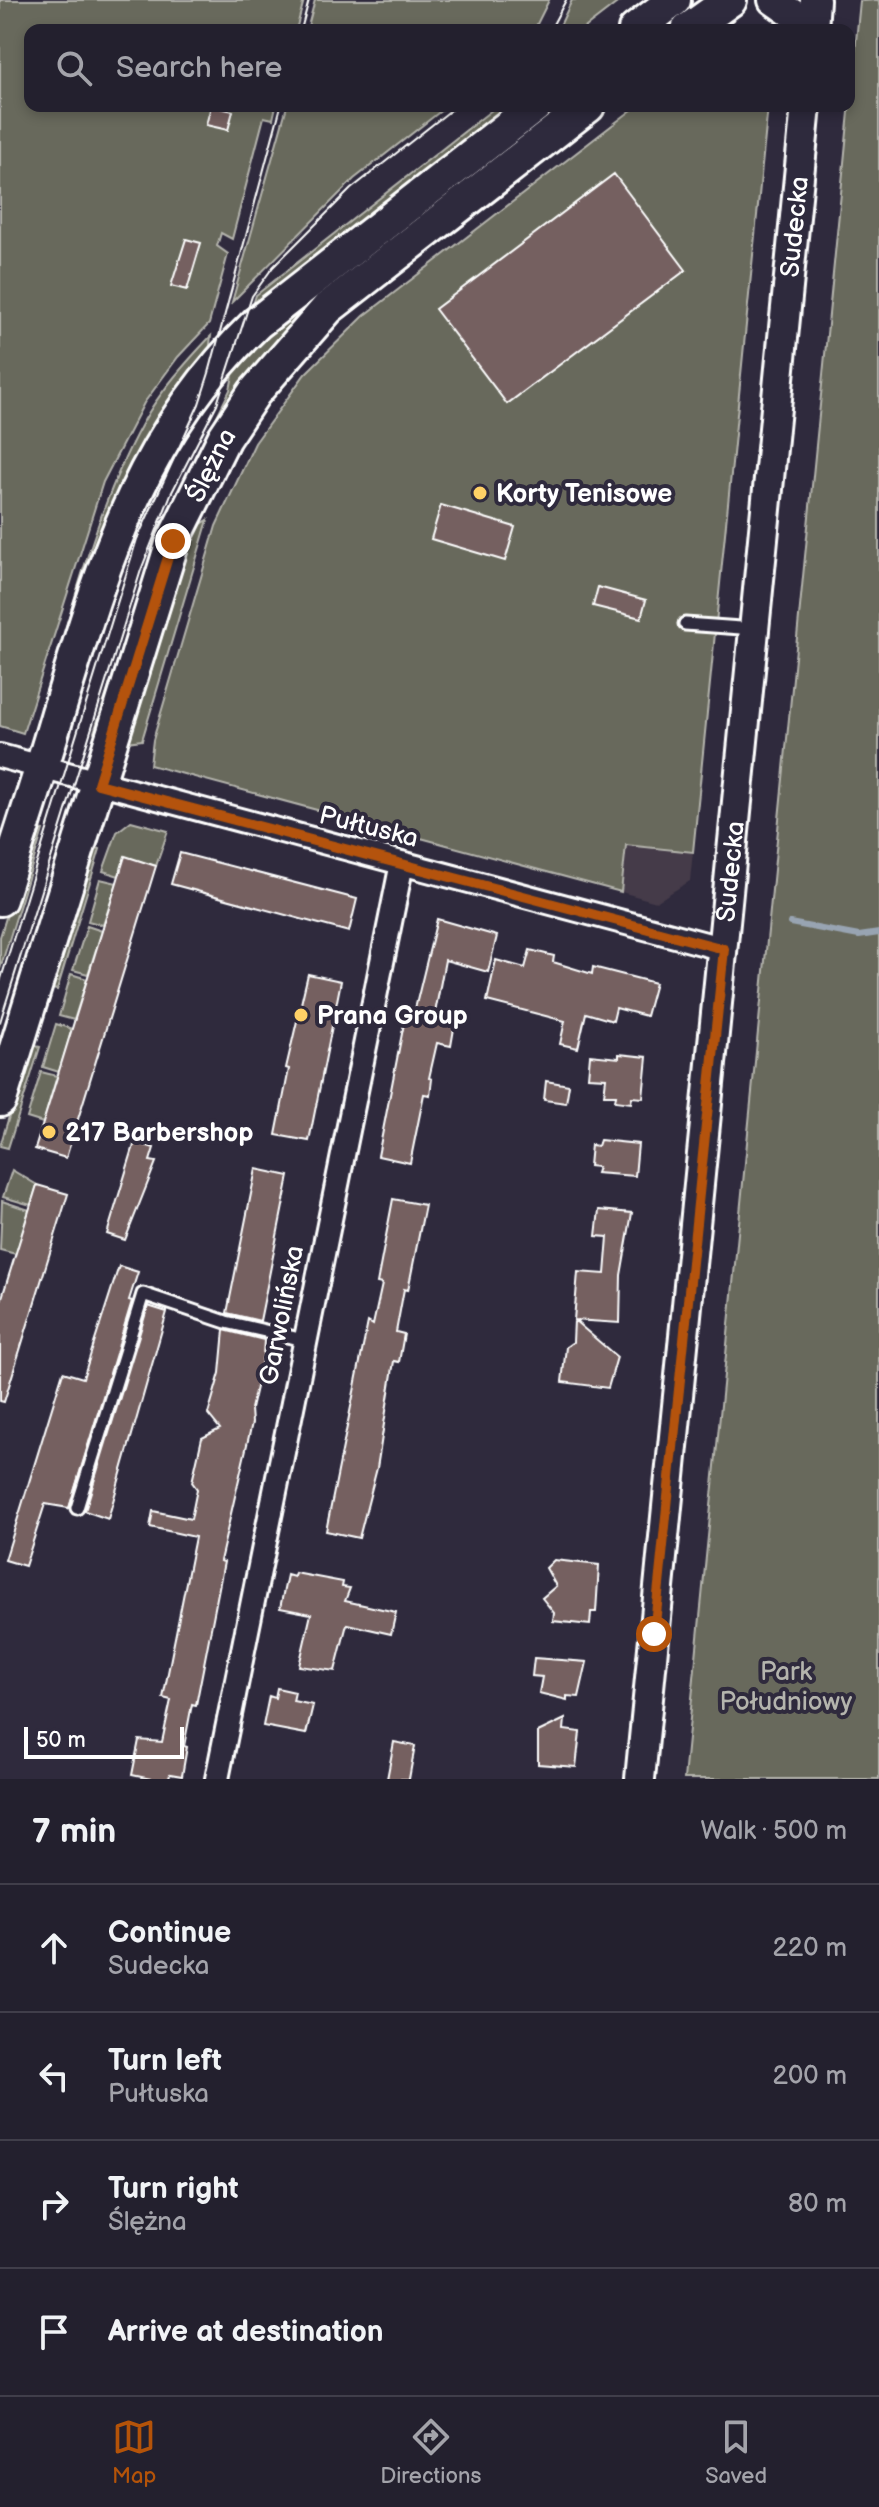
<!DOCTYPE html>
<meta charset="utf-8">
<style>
:root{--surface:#23202e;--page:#2f2d3a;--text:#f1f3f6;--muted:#a3a3aa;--line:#403e4a;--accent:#b45309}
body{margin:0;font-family:"Balsamiq Sans",sans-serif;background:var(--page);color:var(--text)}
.scale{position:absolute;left:24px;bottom:20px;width:160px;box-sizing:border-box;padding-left:8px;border:4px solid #fff;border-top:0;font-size:22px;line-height:28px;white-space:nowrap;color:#fff;-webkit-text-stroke:6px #2f2a3d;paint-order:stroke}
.stop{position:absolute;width:24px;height:24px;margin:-18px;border:6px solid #b45309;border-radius:50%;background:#fff}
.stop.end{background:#b45309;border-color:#fff;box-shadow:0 2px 8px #0008}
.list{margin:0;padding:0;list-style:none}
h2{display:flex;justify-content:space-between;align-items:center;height:104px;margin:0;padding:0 32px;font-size:34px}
h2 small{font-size:26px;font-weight:400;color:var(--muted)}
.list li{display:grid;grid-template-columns:52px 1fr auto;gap:24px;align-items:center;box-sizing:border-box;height:128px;padding:0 32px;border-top:2px solid var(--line)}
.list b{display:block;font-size:30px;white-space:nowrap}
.list p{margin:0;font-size:26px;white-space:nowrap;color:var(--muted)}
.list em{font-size:26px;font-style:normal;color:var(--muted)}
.icon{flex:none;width:44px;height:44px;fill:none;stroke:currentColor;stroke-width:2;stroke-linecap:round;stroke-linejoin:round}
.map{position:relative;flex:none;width:879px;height:1779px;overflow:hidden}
.search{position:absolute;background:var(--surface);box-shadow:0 4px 12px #0003;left:24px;right:24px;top:24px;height:88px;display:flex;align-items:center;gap:20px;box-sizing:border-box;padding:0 28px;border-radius:16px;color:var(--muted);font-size:30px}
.sheet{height:616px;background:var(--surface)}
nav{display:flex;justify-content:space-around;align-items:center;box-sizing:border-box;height:112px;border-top:2px solid var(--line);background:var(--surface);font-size:22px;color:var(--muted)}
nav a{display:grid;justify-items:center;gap:4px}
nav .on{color:var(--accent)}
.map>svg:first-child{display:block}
.built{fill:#443a48}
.green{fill:#68695b;stroke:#b4b4ad;stroke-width:2}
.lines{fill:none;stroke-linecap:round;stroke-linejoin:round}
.stream{stroke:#98a4b2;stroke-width:6}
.building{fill:#746061;stroke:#fff;stroke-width:2}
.service-casing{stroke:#fff;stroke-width:17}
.minor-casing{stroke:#fff;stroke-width:28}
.tertiary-casing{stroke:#fff;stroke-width:34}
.secondary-casing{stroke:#fff;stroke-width:38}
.service{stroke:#2f2a3d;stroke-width:11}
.minor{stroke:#2f2a3d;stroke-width:22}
.tertiary{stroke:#2f2a3d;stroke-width:28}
.secondary{stroke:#2f2a3d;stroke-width:32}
.tram{stroke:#fff;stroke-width:2}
.route{stroke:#b45309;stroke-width:10}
.poi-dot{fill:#ffd166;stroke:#2f2a3d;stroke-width:3}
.labels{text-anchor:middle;stroke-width:8;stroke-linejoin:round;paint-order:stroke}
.street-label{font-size:26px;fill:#fff;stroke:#2f2a3d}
.poi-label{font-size:26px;font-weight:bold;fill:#fff;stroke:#2f2a3d;text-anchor:start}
.park-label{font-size:26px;fill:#b4b4ad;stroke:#2f2a3d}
</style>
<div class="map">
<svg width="879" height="1779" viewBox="0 0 879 1779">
<rect width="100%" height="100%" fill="#2f2a3d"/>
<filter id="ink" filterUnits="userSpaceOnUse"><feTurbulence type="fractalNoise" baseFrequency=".0125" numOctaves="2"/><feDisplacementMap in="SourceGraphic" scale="16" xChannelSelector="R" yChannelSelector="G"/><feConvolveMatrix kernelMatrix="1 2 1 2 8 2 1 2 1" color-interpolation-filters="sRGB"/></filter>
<g filter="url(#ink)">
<path class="built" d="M626,845L693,852L690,881L656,902L621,892Z"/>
<path class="green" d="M0,0H304L296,30H30V106H276L273,119L264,117L232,239L221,233L217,246L228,254L209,324L178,357L144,403L103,482L23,733L0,726Z
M315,0H549L534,30H307Z
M572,0H621L582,30H558Z
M879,0V1779H684L860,1Z
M287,106H447L354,179L232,302Z
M497,106H513L252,308L256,295Z
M553,106H570L266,355L101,735L94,732L162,526L230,390L236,360L386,234Z
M637,106H768L693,852L626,845L621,892L150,765L153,740L216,526L255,443L305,374L364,316Z
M211,336L209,353L152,428L116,496L43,716L41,713C70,618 98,497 149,412C166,384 189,359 211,336Z
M208,520L142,740L126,742L193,529Z
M131,821L168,831L156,866L125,857L119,876L103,871L117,832Z
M34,827L43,830L0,969V937Z
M93,846L100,849L57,990L48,988Z
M100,879L117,883L103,925L88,921Z
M87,926L102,931L88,974L73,970Z
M71,974L87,979L74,1020L59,1016Z
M56,1024L72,1029L59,1072L43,1067Z
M31,1045L40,1047L8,1148L0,1146Z
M41,1072L57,1076L43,1123L27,1118Z
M12,1170L37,1185L31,1205L3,1197Z
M2,1201L29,1210L16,1254L0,1250Z"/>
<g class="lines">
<path class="stream" d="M790,923L859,936L879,933"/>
</g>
<path class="building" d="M211,106L233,111L228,130L206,125Z
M614,174L686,270L507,404L435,309Z
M186,239L201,243L187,290L171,286Z
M441,505L515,527L505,561L431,539Z
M598,587L646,600L641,618L593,606Z
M180,853L357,899L349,932L171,884Z
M125,856L156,866L66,1158L35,1149Z
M437,919L497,936L488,972L445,960L435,1013L456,1017L451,1046L437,1043L429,1078L432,1079L430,1095L424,1094L410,1163L378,1156L407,1008L415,1009Z
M530,950L554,956L553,962L592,974L593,967L655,983L646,1016L616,1008L613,1021L586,1013L578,1048L560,1044L565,1021L487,1001L496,960L525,968Z
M308,974L341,981L309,1141L276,1135L289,1069L286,1068Z
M619,1054L647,1057L643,1098L632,1097L631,1103L615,1101L616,1095H604L606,1078L588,1077L590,1055L619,1058Z
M546,1081L569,1085L566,1103L544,1100Z
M600,1140L638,1144L635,1176L596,1173L598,1167L589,1166L591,1145L598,1146Z
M135,1142L154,1148L150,1161L156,1162L125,1240L107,1234Z
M256,1169L289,1176L260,1321L227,1313Z
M37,1185L68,1194L4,1402L0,1401V1304Z
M393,1199L425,1205L408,1290L404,1289L396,1332L404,1334L399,1362L394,1361L377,1468L359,1538L326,1531L368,1322L373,1325L382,1284L377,1283Z
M599,1210L632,1213L621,1275L620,1323L574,1320L578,1272L605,1274L608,1237L596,1236Z
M119,1266L138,1272L129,1300L132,1301L69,1508L45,1504L25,1566L5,1560L63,1372L83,1378Z
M148,1306L167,1312L108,1519L85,1511Z
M574,1320L617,1357L608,1388L562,1382L566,1347L573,1342Z
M224,1330L264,1340L263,1356L251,1409L252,1423L220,1561L224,1562L196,1705L192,1704L184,1746L187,1747L182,1776L170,1774L169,1779H151L132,1775L139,1740L162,1742L171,1700L163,1698L195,1537L150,1527L153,1511L191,1519L197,1489L192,1482L202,1438L220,1429L208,1414L220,1373Z
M554,1560L599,1565L596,1612H591L590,1625L553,1621L554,1613L542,1598L556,1586L546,1568Z
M295,1573L343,1582L342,1587L350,1588L345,1601L396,1612L391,1634L347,1624L335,1671L299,1666L311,1614L280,1608L287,1575L294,1577Z
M534,1658L587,1662L579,1697L567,1696V1700L539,1693L542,1677L532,1676Z
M277,1688L295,1692L293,1701L313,1705L306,1734L263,1726L269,1696L275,1698Z
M565,1719L564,1730L580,1732L576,1767L538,1764V1732Z
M394,1742L415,1746L409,1779H387Z"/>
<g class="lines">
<defs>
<path id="service" d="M685,624L755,629
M77,1508L143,1294L226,1322L304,1340"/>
<path id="minor" d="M0,756L724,949
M217,1779L402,863"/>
<g id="tertiary">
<path d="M773,0L793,14L807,30"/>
<path d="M813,30L815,0"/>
<path id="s1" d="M640,1779L806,106"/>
</g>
<g id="secondary">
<path d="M635,30L674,0"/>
<path d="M688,30L730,0"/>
<path d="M0,899C19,837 40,776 58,713C104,562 139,436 257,323L535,106"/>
<path id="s2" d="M0,1100L173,541L224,438L254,393L328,308L588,106"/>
</g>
</defs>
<use href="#service" class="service-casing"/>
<use href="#minor" class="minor-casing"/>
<use href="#tertiary" class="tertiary-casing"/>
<use href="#secondary" class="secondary-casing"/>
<use href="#service" class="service"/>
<use href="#minor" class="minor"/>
<use href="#tertiary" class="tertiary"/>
<use href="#secondary" class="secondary"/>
<path class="tram" d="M301,30L309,0
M550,30L566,0
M0,982L137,539L199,404L209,373L281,106
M0,1022L141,570L171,494L217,404L252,296L273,267L351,189L456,106"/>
</g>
</g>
<g class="lines" filter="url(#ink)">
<path class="route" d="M173,541L98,784L724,949L654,1634"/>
</g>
<g class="poi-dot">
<circle cx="480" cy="493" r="8"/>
<circle cx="301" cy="1015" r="8"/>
<circle cx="49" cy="1132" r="8"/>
</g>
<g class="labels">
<g class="street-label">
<text dy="9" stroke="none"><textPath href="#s1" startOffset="1560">Sudecka</textPath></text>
<text dy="9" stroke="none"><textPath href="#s2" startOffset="670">Ślężna</textPath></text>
<text transform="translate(369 826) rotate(14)" y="9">Pułtuska</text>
<text dy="9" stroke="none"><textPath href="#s1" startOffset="912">Sudecka</textPath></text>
<text transform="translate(281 1315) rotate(-79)" y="9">Garwolińska</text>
</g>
<g class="poi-label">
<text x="496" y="502">Korty Tenisowe</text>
<text x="317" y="1024">Prana Group</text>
<text x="65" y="1141">217 Barbershop</text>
</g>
<g class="park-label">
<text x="786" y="1680">Park<tspan x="786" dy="30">Południowy</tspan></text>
</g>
</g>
</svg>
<div class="scale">50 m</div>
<div class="stop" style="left:654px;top:1634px"></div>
<div class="stop end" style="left:173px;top:541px"></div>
<div class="search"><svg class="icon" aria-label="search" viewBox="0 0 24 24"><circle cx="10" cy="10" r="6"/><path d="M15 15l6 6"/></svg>Search here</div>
</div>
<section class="sheet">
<h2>7 min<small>Walk · 500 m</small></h2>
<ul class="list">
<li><svg class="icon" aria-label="ahead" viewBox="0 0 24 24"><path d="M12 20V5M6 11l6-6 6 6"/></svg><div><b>Continue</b><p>Sudecka</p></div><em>220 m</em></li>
<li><svg class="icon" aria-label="left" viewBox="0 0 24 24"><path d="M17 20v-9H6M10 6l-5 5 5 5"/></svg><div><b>Turn left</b><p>Pułtuska</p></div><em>200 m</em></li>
<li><svg class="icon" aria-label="right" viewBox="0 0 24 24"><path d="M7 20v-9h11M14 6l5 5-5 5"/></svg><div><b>Turn right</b><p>Ślężna</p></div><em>80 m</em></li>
<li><svg class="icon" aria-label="arrive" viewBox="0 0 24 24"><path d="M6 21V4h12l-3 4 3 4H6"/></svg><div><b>Arrive at destination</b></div></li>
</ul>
</section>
<nav>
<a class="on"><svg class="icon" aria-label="map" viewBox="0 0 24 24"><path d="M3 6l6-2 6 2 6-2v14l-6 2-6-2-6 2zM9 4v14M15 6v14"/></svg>Map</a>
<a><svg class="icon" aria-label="directions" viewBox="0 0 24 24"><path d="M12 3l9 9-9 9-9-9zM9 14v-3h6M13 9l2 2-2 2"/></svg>Directions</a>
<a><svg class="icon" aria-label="saved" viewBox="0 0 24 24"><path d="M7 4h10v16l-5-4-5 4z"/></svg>Saved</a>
</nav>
